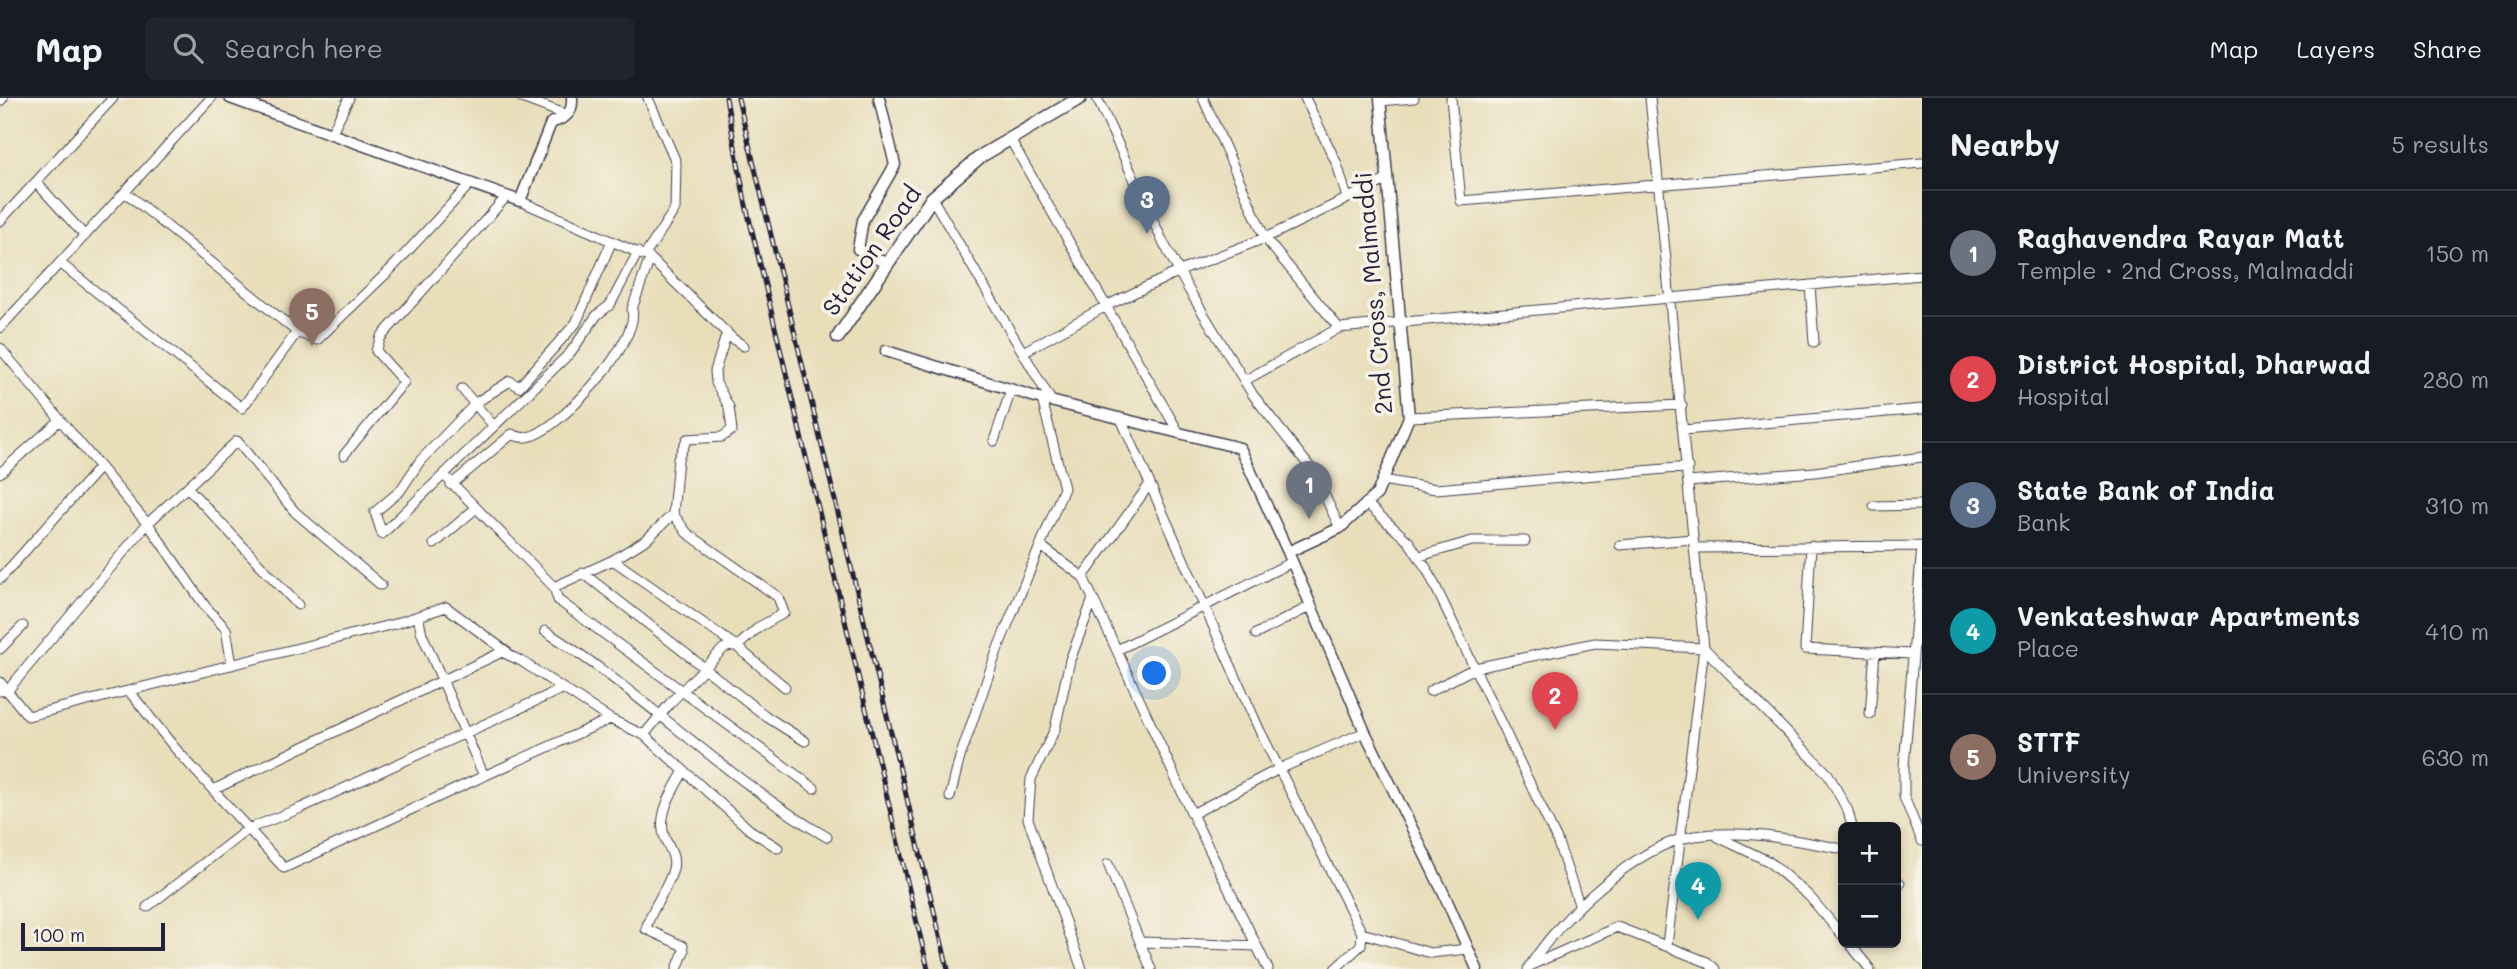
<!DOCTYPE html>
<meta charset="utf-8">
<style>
:root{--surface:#171b24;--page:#20242c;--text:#f1f3f6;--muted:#9ea1a6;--line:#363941;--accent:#d690ce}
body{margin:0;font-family:Mali,sans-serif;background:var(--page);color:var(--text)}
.controls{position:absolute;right:21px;bottom:21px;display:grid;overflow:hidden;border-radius:10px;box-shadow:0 4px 10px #0003}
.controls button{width:63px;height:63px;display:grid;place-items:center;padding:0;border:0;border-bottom:2px solid var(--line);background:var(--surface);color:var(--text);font:35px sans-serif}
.scale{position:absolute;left:21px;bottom:18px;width:144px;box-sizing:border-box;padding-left:7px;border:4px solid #22223b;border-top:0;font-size:19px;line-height:24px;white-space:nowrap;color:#22223b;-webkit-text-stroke:5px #f7f3e8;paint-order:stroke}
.you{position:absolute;left:1155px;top:576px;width:24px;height:24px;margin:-18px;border:5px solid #fff;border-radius:50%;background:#1a73e8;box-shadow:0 0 0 10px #1a73e833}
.badge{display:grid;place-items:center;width:46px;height:46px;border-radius:50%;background:var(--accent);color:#fff;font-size:23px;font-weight:700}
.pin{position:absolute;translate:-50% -58px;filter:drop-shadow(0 2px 4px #0008)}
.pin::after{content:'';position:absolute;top:37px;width:24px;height:21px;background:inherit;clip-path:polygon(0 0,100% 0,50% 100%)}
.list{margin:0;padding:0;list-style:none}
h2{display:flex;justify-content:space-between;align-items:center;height:91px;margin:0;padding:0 28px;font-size:30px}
h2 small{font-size:23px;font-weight:400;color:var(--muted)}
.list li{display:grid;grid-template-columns:46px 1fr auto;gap:21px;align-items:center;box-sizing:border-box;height:126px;padding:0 28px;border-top:2px solid var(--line)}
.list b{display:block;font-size:26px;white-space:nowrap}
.list p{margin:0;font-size:23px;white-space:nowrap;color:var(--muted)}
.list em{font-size:23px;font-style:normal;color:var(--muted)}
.icon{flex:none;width:38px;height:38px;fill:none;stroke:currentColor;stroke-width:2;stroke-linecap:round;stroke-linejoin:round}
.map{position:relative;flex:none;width:1922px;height:871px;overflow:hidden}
header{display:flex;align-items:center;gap:42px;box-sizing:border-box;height:98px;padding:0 35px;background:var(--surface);border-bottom:2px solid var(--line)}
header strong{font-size:33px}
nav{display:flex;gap:38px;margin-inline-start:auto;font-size:24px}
.search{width:490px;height:63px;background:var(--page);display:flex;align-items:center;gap:18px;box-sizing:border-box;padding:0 24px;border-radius:10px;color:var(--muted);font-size:26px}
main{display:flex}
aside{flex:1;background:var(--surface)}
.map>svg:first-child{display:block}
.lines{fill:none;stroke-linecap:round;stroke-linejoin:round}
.minor-casing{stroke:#403e4e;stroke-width:11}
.tertiary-casing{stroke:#403e4e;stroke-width:13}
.secondary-casing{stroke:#403e4e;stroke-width:15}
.minor{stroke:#fff;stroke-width:9}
.tertiary{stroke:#fff;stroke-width:10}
.secondary{stroke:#fff;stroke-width:12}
.rail-casing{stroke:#22223b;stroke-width:5}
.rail{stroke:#f7f3e8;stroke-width:2.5;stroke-dasharray:8;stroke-linecap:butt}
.labels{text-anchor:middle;stroke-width:7;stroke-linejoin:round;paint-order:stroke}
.street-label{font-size:24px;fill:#22223b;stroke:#f7f3e8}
</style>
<header>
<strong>Map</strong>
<div class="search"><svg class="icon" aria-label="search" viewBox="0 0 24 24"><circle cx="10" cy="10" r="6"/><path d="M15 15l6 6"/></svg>Search here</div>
<nav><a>Map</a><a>Layers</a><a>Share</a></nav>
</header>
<main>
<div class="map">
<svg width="1922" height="871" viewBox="0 0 1922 871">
<rect width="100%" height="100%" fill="#f7f3e8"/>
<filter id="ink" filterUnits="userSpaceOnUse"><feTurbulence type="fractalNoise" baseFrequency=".0143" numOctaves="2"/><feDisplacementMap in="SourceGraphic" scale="14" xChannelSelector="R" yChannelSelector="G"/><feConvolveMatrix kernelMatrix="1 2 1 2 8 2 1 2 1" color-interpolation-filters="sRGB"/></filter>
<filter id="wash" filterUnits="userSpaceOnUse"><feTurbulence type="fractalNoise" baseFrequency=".00686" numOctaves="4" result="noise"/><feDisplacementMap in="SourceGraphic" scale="28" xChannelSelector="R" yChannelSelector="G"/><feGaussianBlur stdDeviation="1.57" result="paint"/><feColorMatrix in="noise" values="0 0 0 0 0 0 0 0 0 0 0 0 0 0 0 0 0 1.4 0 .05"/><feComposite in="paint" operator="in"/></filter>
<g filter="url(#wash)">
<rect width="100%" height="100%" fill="#e8deba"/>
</g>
<g filter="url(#ink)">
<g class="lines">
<defs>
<path id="minor" d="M522,0L567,17
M1097,0L1162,142L1189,192L1253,297L1313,373L1340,430
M1203,0L1265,140L1339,230
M1305,0L1337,66L1347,100
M1451,0L1461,103L1922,65
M1650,0L1704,550L1667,847
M0,3L3,0
M1380,3L1414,0
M331,36L349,0
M1010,41L1179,335
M36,84L85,138
M932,100L1052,304
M520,103L650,160L733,241L744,248
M0,123L113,0
M612,143L576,225L519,289L510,283L477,304L420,363L400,393L375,414L382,436L570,255L597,217L610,207L638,154
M645,157L675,111L676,64L648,0
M60,165L242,310L297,234L125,94
M1810,187L1814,244
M0,230L211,0
M297,234L317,242L392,170L471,85
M0,250L151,430L205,508L226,531L232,567
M1023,254L1106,208L1180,173L1265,140L1386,82
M1244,283L1339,230L1922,177
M462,291L493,327
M1409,319L1682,307
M1121,321L1259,631L1362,835L1361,847L1335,871
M1684,332L1922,311
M994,343L1011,292
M344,357L404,284L376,253L381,239L507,98
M0,375L60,322
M444,377L554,489L613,462L647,441L673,416L678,361L687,341L722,339L732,332L729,309L716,285L715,273L727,234
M1382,382L1436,391L1688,369
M1688,384L1815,374L1922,359
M451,387L512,336C516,338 523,340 527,339C557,335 641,244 632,211L650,160
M187,389L298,507
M1366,405L1409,444L1428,473L1557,742L1579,806
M1874,408L1922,407
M434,446L475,411
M1620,447L1693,441
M1041,448L1083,479L1192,716L1268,871
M1811,448L1805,551L1912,556
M1922,448L1904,668V699L1922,743
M1694,450L1922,448
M1420,458L1472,443H1525
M613,462L736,548L785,589
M583,475L767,619L805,643
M1083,479L1149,387
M0,481L100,369
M554,489L558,502L814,690
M418,518L422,536L484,678L610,621
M545,533C643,594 726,681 827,739
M1256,536L1311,508
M0,551L23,528
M1117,552L1292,464
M0,584L28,618L394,526L446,509L507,554H502L521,563L610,621L644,637L750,732L778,750
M0,593L8,592L147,426L237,343L295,414L381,487
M129,593L174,649L284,770L484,678
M1430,593L1475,570L1595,545L1704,550L1828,676L1848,713L1852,729
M1870,616L1875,554
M644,637L671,604L724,550L740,546L759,529L784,515L778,499L687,435L673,416
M215,691L502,554
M950,699L960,659L998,550L1064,390L1042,301
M1192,716L1279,671L1365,634
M1718,739L1768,763L1809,798L1843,838
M1108,766L1151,871
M1896,791L1900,785
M147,809L248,731L301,710L562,591
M1362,835L1430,855L1468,851
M1142,844L1257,848
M1849,845L1870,871
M1529,868L1617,829L1707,864L1715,871
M677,871L684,853L683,848L646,831C651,809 668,792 673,771C676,758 669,751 665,740C656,718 673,692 684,673
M1082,871L1028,721L1031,681L1055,631L1070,562L1093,501
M1528,871C1557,822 1637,746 1695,738C1744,731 1795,742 1843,751"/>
<path id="tertiary" d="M230,0L520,103L551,25C565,20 573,16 572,0
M879,0L895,67L863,122L858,151L886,165
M1380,0L1409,319L1377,396L1340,430L1288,454L1365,634L1444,796L1477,871
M886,253L1042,301L1240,350L1288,454"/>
<path id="secondary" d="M838,239L932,100L981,58L1080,0"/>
</defs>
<use href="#minor" class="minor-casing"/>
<use href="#tertiary" class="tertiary-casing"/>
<use href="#secondary" class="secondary-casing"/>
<use href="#minor" class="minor"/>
<use href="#tertiary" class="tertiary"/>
<use href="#secondary" class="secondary"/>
<defs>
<path id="rail" d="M726,0L745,103L928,871
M738,0L948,871"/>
</defs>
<use href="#rail" class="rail-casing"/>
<use href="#rail" class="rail"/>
</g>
</g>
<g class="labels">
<g class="street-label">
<text transform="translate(872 153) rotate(-55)" y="8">Station Road</text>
<text transform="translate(1374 195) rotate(-95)" y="8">2nd Cross, Malmaddi</text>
</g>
</g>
</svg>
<div class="controls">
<button>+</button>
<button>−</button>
</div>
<div class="scale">100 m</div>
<div class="you"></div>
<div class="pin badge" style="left:1309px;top:421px;background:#6b7280">1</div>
<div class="pin badge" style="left:1555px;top:632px;background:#e0444e">2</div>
<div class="pin badge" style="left:1147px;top:136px;background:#5c6f8a">3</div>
<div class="pin badge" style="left:1698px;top:822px;background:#0f9aa8">4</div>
<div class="pin badge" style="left:312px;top:248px;background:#8d6e63">5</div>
</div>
<aside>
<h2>Nearby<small>5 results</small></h2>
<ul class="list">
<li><span class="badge" style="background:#6b7280">1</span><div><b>Raghavendra Rayar Matt</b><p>Temple · 2nd Cross, Malmaddi</p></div><em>150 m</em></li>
<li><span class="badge" style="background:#e0444e">2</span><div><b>District Hospital, Dharwad</b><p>Hospital</p></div><em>280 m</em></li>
<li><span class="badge" style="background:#5c6f8a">3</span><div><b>State Bank of India</b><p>Bank</p></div><em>310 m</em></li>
<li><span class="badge" style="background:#0f9aa8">4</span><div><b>Venkateshwar Apartments</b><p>Place</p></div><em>410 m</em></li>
<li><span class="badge" style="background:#8d6e63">5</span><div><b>STTF</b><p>University</p></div><em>630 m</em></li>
</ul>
</aside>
</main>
